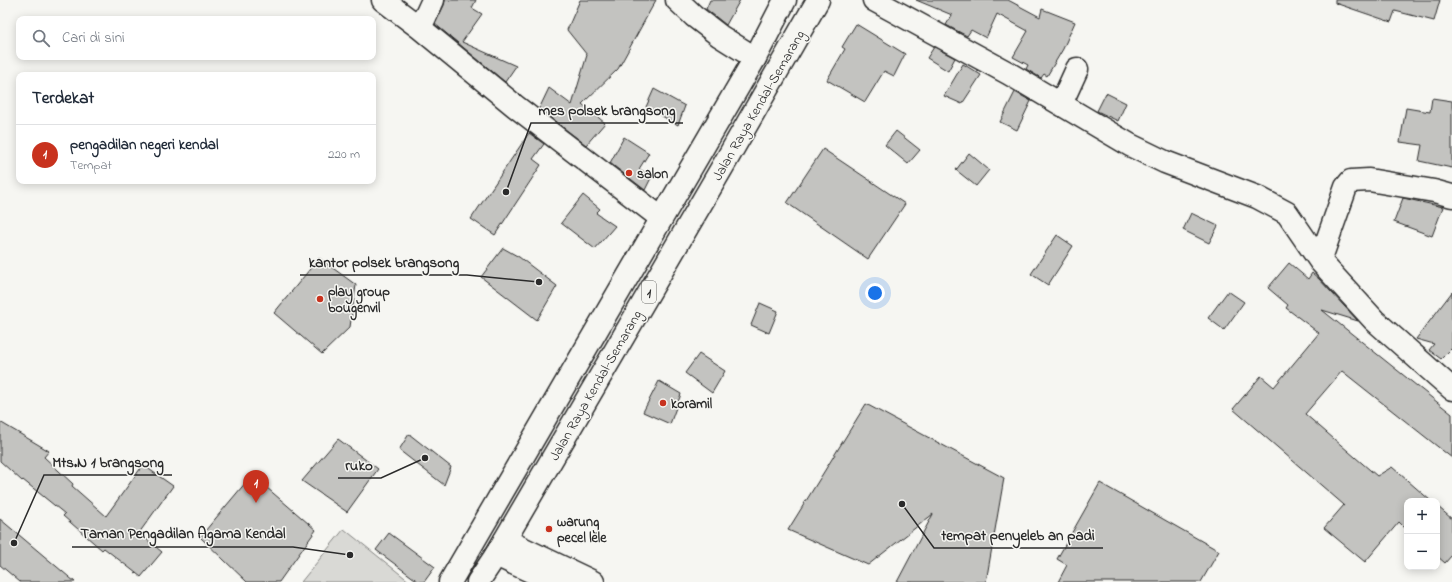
<!DOCTYPE html>
<html lang="id">
<meta charset="utf-8">
<style>
:root{--surface:#fff;--page:#f6f6f7;--text:#1f2937;--muted:#747a83;--line:#e0e1e3;--accent:#c8321e}
body{margin:0;font-family:"Indie Flower",sans-serif;background:var(--page);color:var(--text)}
.controls{position:absolute;right:12px;bottom:12px;display:grid;overflow:hidden;border-radius:8px;box-shadow:0 2px 10px #0003}
.controls button{width:36px;height:36px;display:grid;place-items:center;padding:0;border:0;border-bottom:1px solid var(--line);background:var(--surface);color:var(--text);font:20px sans-serif}
.you{position:absolute;left:875px;top:293px;width:14px;height:14px;margin:-10px;border:3px solid #fff;border-radius:50%;background:#1a73e8;box-shadow:0 0 0 6px #1a73e833}
.badge{display:grid;place-items:center;width:26px;height:26px;border-radius:50%;background:var(--accent);color:#fff;font-size:13px;font-weight:700}
.pin{position:absolute;translate:-50% -33px;filter:drop-shadow(0 1px 2px #0008)}
.pin::after{content:'';position:absolute;top:21px;width:14px;height:12px;background:inherit;clip-path:polygon(0 0,100% 0,50% 100%)}
.list{margin:0;padding:0;list-style:none}
h2{display:flex;justify-content:space-between;align-items:center;height:52px;margin:0;padding:0 16px;font-size:17px}
h2 small{font-size:13px;font-weight:400;color:var(--muted)}
.list li{display:grid;grid-template-columns:26px 1fr auto;gap:12px;align-items:center;box-sizing:border-box;height:60px;padding:0 16px;border-top:1px solid var(--line)}
.list b{display:block;font-size:15px;white-space:nowrap}
.list p{margin:0;font-size:13px;white-space:nowrap;color:var(--muted)}
.list em{font-size:13px;font-style:normal;color:var(--muted)}
.icon{flex:none;width:22px;height:22px;fill:none;stroke:currentColor;stroke-width:2;stroke-linecap:round;stroke-linejoin:round}
.map{position:relative;flex:none;width:1452px;height:582px;overflow:hidden}
.search{position:absolute;background:var(--surface);box-shadow:0 2px 10px #0003;left:16px;top:16px;width:360px;height:44px;display:flex;align-items:center;gap:10px;box-sizing:border-box;padding:0 14px;border-radius:8px;color:var(--muted);font-size:15px}
.panel{position:absolute;background:var(--surface);box-shadow:0 2px 10px #0003;left:16px;top:72px;width:360px;height:112px;border-radius:8px}
.map>svg:first-child{display:block}
.green{fill:#d9d9d5;stroke:#828280}
.building{fill:#c3c3c0;stroke:#2b2b2b}
.lines{fill:none;stroke-linecap:round;stroke-linejoin:round}
.minor-casing{stroke:#2b2b2b;stroke-width:25}
.trunk-casing{stroke:#2b2b2b;stroke-width:25}
.minor{stroke:#f6f6f2;stroke-width:22}
.trunk{stroke:#f6f6f2;stroke-width:22}
.poi-dot{fill:#c8321e;stroke:#f6f6f2;stroke-width:1.5}
.labels{text-anchor:middle;stroke-width:3;stroke-linejoin:round;paint-order:stroke}
.shield{fill:#f6f6f2;stroke:#686867;stroke-width:1}
.shield-label{font-size:13px;font-weight:bold;fill:#2b2b2b}
.street-label{font-size:14px;fill:#2b2b2b;stroke:#f6f6f2}
.poi-label{font-size:14px;font-weight:bold;fill:#2b2b2b;stroke:#f6f6f2;text-anchor:start}
.leader{fill:none;stroke:#2b2b2b;stroke-width:1.5}
.callout-dot{fill:#2b2b2b;stroke:#f6f6f2;stroke-width:1.5}
.callout-label{font-size:15px;text-anchor:middle;font-weight:bold;fill:#2b2b2b;stroke:#f6f6f2;stroke-width:3;stroke-linejoin:round;paint-order:stroke}
</style>
<div class="map">
<svg width="1452" height="582" viewBox="0 0 1452 582">
<rect width="100%" height="100%" fill="#f6f6f2"/>
<filter id="ink" filterUnits="userSpaceOnUse"><feTurbulence type="fractalNoise" baseFrequency=".025" numOctaves="2"/><feDisplacementMap in="SourceGraphic" scale="8" xChannelSelector="R" yChannelSelector="G"/><feConvolveMatrix kernelMatrix="1 2 1 2 8 2 1 2 1" color-interpolation-filters="sRGB"/></filter>
<g filter="url(#ink)">
<path class="green" d="M344,529L410,582H301Z"/>
<path class="building" d="M445,0H476L472,8L482,14L462,42L516,66L505,82L435,24L444,5Z
M580,0H656L618,69L582,104L605,123L586,145L539,109L549,88L572,105L587,55L567,30Z
M710,0H740L726,25L706,9Z
M916,0H1008L1040,17L1042,9L1075,22L1063,49L1047,76L1044,74L1041,78L1026,69L1028,65L1013,57L1028,31L997,14L986,38L971,30L967,36L946,25L952,15Z
M1335,0H1440L1434,21L1395,11L1391,22L1335,3Z
M856,24L905,54L894,76L884,71L865,102L827,80L845,49L842,47Z
M934,47L955,58L948,71L927,58Z
M963,64L981,75L962,104L944,96Z
M654,89L685,106L678,125L646,107Z
M1015,92L1031,101L1017,130L1000,122Z
M1106,93L1126,103L1118,121L1097,111Z
M1432,98L1452,101V168L1419,161L1422,145L1400,142L1406,108L1430,112Z
M896,131L920,150L908,164L885,145Z
M529,133L544,144L533,159L541,165L495,235L471,219Z
M624,137L649,153L639,169L652,176L645,190L610,163Z
M823,149L905,204L868,259L787,203Z
M969,153L989,170L976,186L956,170Z
M583,195L600,209L596,213L615,226L595,249L561,223Z
M1403,198L1443,207L1432,236L1394,222Z
M1191,213L1218,226L1209,243L1183,230Z
M1057,235L1073,246L1048,285L1031,274Z
M503,248L519,257L557,286L537,320L481,277Z
M319,258L356,285L350,327L322,354L274,313Z
M1289,263L1308,279L1312,273L1319,279L1358,321L1322,310L1452,414V458L1342,371L1305,414L1377,476L1392,467L1431,501H1407V530L1399,522L1365,562L1324,528L1344,505L1233,409L1261,376L1274,387L1319,333L1286,308L1288,305L1268,288Z
M1228,291L1244,302L1224,330L1208,318Z
M1452,292V350L1451,349L1441,359L1429,350L1434,344L1416,339Z
M760,303L778,311L769,333L751,325Z
M699,354L725,371L712,393L685,373Z
M659,381L681,394L670,424L643,412Z
M866,404L1004,478L986,582H897L933,514L868,565L788,530Z
M0,422L49,451L44,457L73,484L72,486L106,516L143,465L173,486L139,533L162,552L141,577L104,548L102,550L63,516L65,514L23,480L22,481L0,461Z
M409,434L451,467L444,485L399,450Z
M338,439L378,469L347,512L302,481Z
M252,475L316,530L279,582H247L200,537Z
M1100,483L1219,551L1201,582H1058L1067,565L1057,559Z
M1437,506L1452,519V555L1445,563L1437,556Z
M0,519L75,582H20L0,565Z
M389,533L435,567L424,582H419L376,550Z"/>
<g class="lines">
<defs>
<path id="minor" d="M383,0L420,28L515,106L661,218
M677,0L694,16L720,36L755,58
M874,0L1008,73L1130,145L1165,162L1257,197L1287,213L1320,261L1374,320L1452,389
M420,28L433,0
M1061,104L1077,69
M1320,261L1346,187L1351,181L1369,180L1434,191L1452,196
M505,540L593,582
M496,555L554,582"/>
<path id="trunk" d="M450,582L755,58L785,0
M478,582L496,555L723,166L818,0"/>
</defs>
<use href="#minor" class="minor-casing"/>
<use href="#trunk" class="trunk-casing"/>
<use href="#minor" class="minor"/>
<use href="#trunk" class="trunk"/>
</g>
</g>
<g class="poi-dot">
<circle cx="629" cy="173" r="4"/>
<circle cx="320" cy="299" r="4"/>
<circle cx="663" cy="403" r="4"/>
<circle cx="549" cy="529" r="4"/>
</g>
<g class="labels">
<rect class="shield" x="642" y="281" width="14" height="22" rx="3"/>
<g class="shield-label">
<text x="649" y="297">1</text>
</g>
<g class="street-label">
<text transform="translate(758 105) rotate(-60)" y="5">Jalan Raya Kendal-Semarang</text>
<text transform="translate(595 385) rotate(-60)" y="5">Jalan Raya Kendal-Semarang</text>
</g>
<g class="poi-label">
<text x="637" y="178">salon</text>
<text x="328" y="296">play group<tspan x="328" dy="16">bougenvil</tspan></text>
<text x="671" y="408">koramil</text>
<text x="557" y="526">warung<tspan x="557" dy="16">pecel lele</tspan></text>
</g>
</g>
<path class="leader" d="M506 192L531 123H683M539 282L467 275H300M14 543L44 475H172M425 458L381 478H338M350 555L293 547H72M902 504L934 548H1103"/>
<g class="callout-dot">
<circle cx="506" cy="192" r="4"/>
<circle cx="539" cy="282" r="4"/>
<circle cx="14" cy="543" r="4"/>
<circle cx="425" cy="458" r="4"/>
<circle cx="350" cy="555" r="4"/>
<circle cx="902" cy="504" r="4"/>
</g>
<g class="callout-label">
<text x="607" y="115">mes polsek brangsong</text>
<text x="384" y="267">kantor polsek brangsong</text>
<text x="108" y="467">Mts.N 1 brangsong</text>
<text x="359" y="470">ruko</text>
<text x="183" y="538">Taman Pengadilan Agama Kendal</text>
<text x="1018" y="540">tempat penyeleb an padi</text>
</g>
</svg>
<div class="controls">
<button>+</button>
<button>−</button>
</div>
<div class="you"></div>
<div class="pin badge" style="left:256px;top:503px">1</div>
<div class="search"><svg class="icon" aria-label="search" viewBox="0 0 24 24"><circle cx="10" cy="10" r="6"/><path d="M15 15l6 6"/></svg>Cari di sini</div>
<section class="panel">
<h2>Terdekat<small></small></h2>
<ul class="list">
<li><span class="badge">1</span><div><b>pengadilan negeri kendal</b><p>Tempat</p></div><em>220 m</em></li>
</ul>
</section>
</div>
